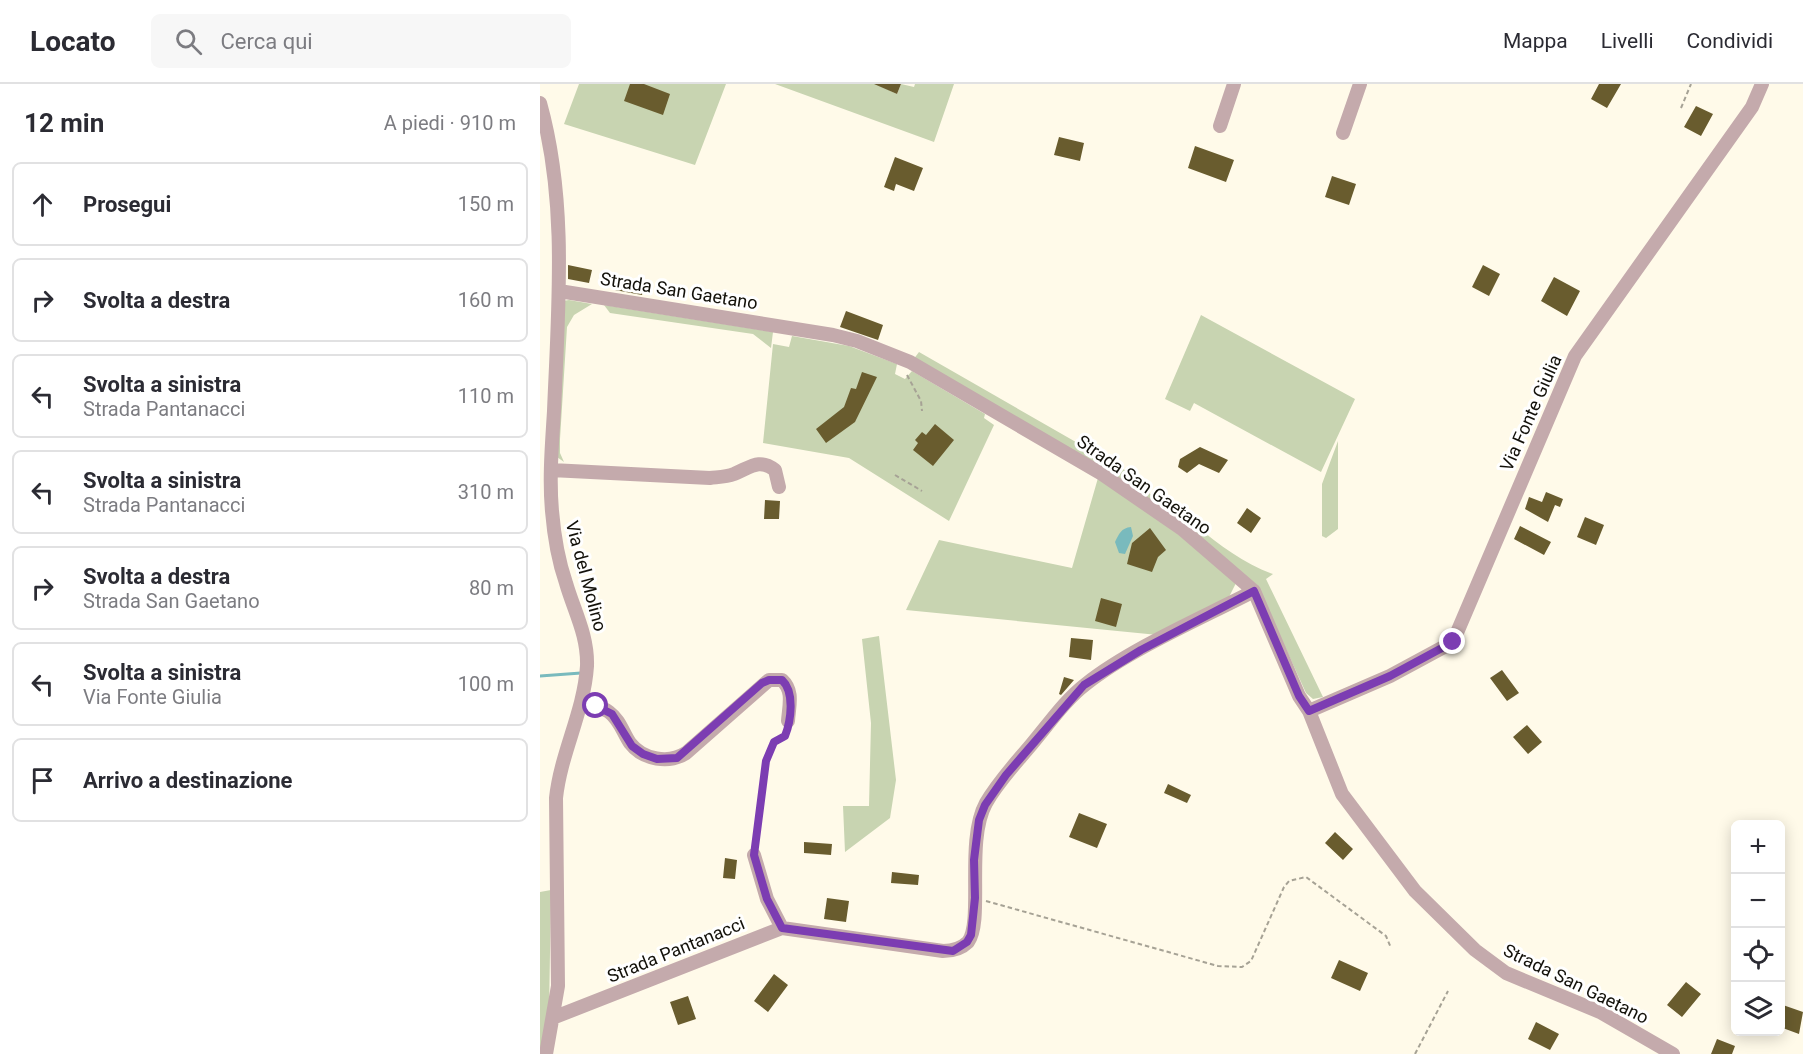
<!DOCTYPE html>
<html lang="it">
<meta charset="utf-8">
<style>
:root{--surface:#fff;--page:#f7f7f7;--text:#2b2b33;--muted:#7c7c81;--line:#e1e1e2}
body{margin:0;font-family:Roboto,sans-serif;background:var(--page);color:var(--text)}
.controls{position:absolute;right:18px;bottom:18px;display:grid;overflow:hidden;border-radius:9px;box-shadow:0 3px 15px #0003}
.controls button{width:54px;height:54px;display:grid;place-items:center;padding:0;border:0;border-bottom:2px solid var(--line);background:var(--surface);color:var(--text);font:30px sans-serif}
.stop{position:absolute;width:18px;height:18px;margin:-14px;border:4px solid #7c3db2;border-radius:50%;background:#fff}
.stop.end{background:#7c3db2;border-color:#fff;box-shadow:0 2px 6px #0008}
.list{margin:0;padding:0;list-style:none}
h2{display:flex;justify-content:space-between;align-items:center;height:78px;margin:0;padding:0 24px;font-size:26px}
h2 small{font-size:20px;font-weight:400;color:var(--muted)}
.list li{display:grid;grid-template-columns:39px 1fr auto;gap:18px;align-items:center;box-sizing:border-box;height:84px;margin:0 12px 12px;padding:0 12px;border:2px solid var(--line);border-radius:9px}
.list b{display:block;font-size:22px;white-space:nowrap}
.list p{margin:0;font-size:20px;white-space:nowrap;color:var(--muted)}
.list em{font-size:20px;font-style:normal;color:var(--muted)}
.icon{flex:none;width:33px;height:33px;fill:none;stroke:currentColor;stroke-width:2;stroke-linecap:round;stroke-linejoin:round}
.map{position:relative;flex:none;width:1263px;height:970px;overflow:hidden}
header{display:flex;align-items:center;gap:36px;box-sizing:border-box;height:84px;padding:0 30px;background:var(--surface);border-bottom:2px solid var(--line)}
header strong{font-size:28px}
nav{display:flex;gap:33px;margin-inline-start:auto;font-size:21px}
.search{width:420px;height:54px;background:var(--page);display:flex;align-items:center;gap:15px;box-sizing:border-box;padding:0 21px;border-radius:9px;color:var(--muted);font-size:22px}
main{display:flex}
aside{flex:1;background:var(--surface)}
.map>svg:first-child{display:block}
.green{fill:#c8d4b1}
.water{fill:#79babd}
.lines{fill:none;stroke-linecap:round;stroke-linejoin:round}
.stream{stroke:#79babd;stroke-width:3}
.building{fill:#695c2e}
.path{stroke:#a6a295;stroke-width:2;stroke-dasharray:4.5 3;stroke-linecap:butt}
.minor{stroke:#c4aaac;stroke-width:14}
.route{stroke:#7c3db2;stroke-width:8}
.labels{text-anchor:middle;stroke-width:6;stroke-linejoin:round;paint-order:stroke}
.street-label{font-size:18px;fill:#13110a;stroke:#fff}
</style>
<header>
<strong>Locato</strong>
<div class="search"><svg class="icon" aria-label="search" viewBox="0 0 24 24"><circle cx="10" cy="10" r="6"/><path d="M15 15l6 6"/></svg>Cerca qui</div>
<nav><a>Mappa</a><a>Livelli</a><a>Condividi</a></nav>
</header>
<main>
<aside>
<h2>12 min<small>A piedi · 910 m</small></h2>
<ul class="list">
<li><svg class="icon" aria-label="ahead" viewBox="0 0 24 24"><path d="M12 20V5M6 11l6-6 6 6"/></svg><div><b>Prosegui</b></div><em>150 m</em></li>
<li><svg class="icon" aria-label="right" viewBox="0 0 24 24"><path d="M7 20v-9h11M14 6l5 5-5 5"/></svg><div><b>Svolta a destra</b></div><em>160 m</em></li>
<li><svg class="icon" aria-label="left" viewBox="0 0 24 24"><path d="M17 20v-9H6M10 6l-5 5 5 5"/></svg><div><b>Svolta a sinistra</b><p>Strada Pantanacci</p></div><em>110 m</em></li>
<li><svg class="icon" aria-label="left" viewBox="0 0 24 24"><path d="M17 20v-9H6M10 6l-5 5 5 5"/></svg><div><b>Svolta a sinistra</b><p>Strada Pantanacci</p></div><em>310 m</em></li>
<li><svg class="icon" aria-label="right" viewBox="0 0 24 24"><path d="M7 20v-9h11M14 6l5 5-5 5"/></svg><div><b>Svolta a destra</b><p>Strada San Gaetano</p></div><em>80 m</em></li>
<li><svg class="icon" aria-label="left" viewBox="0 0 24 24"><path d="M17 20v-9H6M10 6l-5 5 5 5"/></svg><div><b>Svolta a sinistra</b><p>Via Fonte Giulia</p></div><em>100 m</em></li>
<li><svg class="icon" aria-label="arrive" viewBox="0 0 24 24"><path d="M6 21V4h12l-3 4 3 4H6"/></svg><div><b>Arrivo a destinazione</b></div></li>
</ul>
</aside>
<div class="map">
<svg width="1263" height="970" viewBox="0 0 1263 970">
<rect width="100%" height="100%" fill="#fffae9"/>
<path class="green" d="M39,0H186L155,81L24,40Z
M235,0H336L357,10L361,0L374,3L375,0H414L394,58Z
M29,216L52,220L34,231L27,243L20,355V369L24,378L17,373L23,217Z
M64,221L233,248L231,264L213,250L70,229Z
M661,231L815,315L781,388L654,319L650,327L625,315Z
M252,252L309,262L357,280L355,290L365,295L372,287L445,330L444,334L454,341L409,437L309,374L223,359L233,260L249,263Z
M379,268L590,389L592,398L640,429L642,434L639,438L373,276Z
M798,357V445L786,454L782,452V400Z
M558,394L638,450L696,499L687,517L618,551L366,526L399,456L532,484Z
M656,442C680,461 704,480 733,490L726,495L783,613L773,615L766,609L717,501L651,447Z
M339,552L356,696L350,734L305,768L303,722H329L331,639L322,555Z
M11,806L9,930L0,967V808Z"/>
<path class="water" d="M591,443L593,452L585,470L579,469L575,458C579,450 581,444 591,443Z"/>
<g class="lines">
<path class="stream" d="M0,592L41,589"/>
</g>
<path class="building" d="M90,0H104L130,10L123,31L84,17Z
M334,0H361L357,10Z
M1059,0H1081L1067,24L1051,15Z
M1156,22L1173,30L1161,52L1144,43Z
M519,53L544,59L540,77L514,71Z
M655,62L694,76L686,98L648,84Z
M355,73L383,84L374,107L356,100L354,107L344,103Z
M792,92L816,100L809,121L785,113Z
M28,181L52,186L49,199L28,195Z
M943,181L960,190L949,212L932,203Z
M1014,193L1040,207L1027,232L1001,217Z
M78,195L104,202L102,211L75,206Z
M306,227L343,241L338,256L300,243Z
M322,288L337,293L315,338L286,359L276,345L304,323L311,304L316,305Z
M395,340L414,356L393,382L373,366L378,359L375,356L382,348L386,351Z
M660,363L688,376L679,389L659,380L647,389L638,383L640,375Z
M1006,408L1023,415L1020,423L1015,421L1008,438L985,425L989,413L1002,418Z
M225,416L240,417L239,435H224Z
M707,424L721,434L711,449L697,439Z
M1045,433L1064,441L1056,461L1037,453Z
M980,442L1011,458L1004,471L974,455Z
M610,444L626,466L618,473L612,488L587,480L592,459Z
M561,514L582,520L576,543L555,537Z
M531,554L553,556L551,576L529,573Z
M962,586L979,609L967,617L950,594Z
M524,593L534,596L521,611L519,610Z
M987,641L1002,658L988,670L973,653Z
M628,700L651,711L647,719L624,709Z
M539,729L567,740L557,764L529,753Z
M795,748L813,765L803,776L785,759Z
M264,758L292,760L291,771L264,769Z
M185,774L197,776L195,795L183,794Z
M352,788L379,791L378,801L351,799Z
M287,814L309,817L306,838L284,835Z
M799,876L828,889L820,907L791,894Z
M234,890L248,901L228,928L214,917Z
M1146,898L1161,910L1142,933L1127,921Z
M148,912L156,935L138,941L130,918Z
M1240,920L1263,928L1259,950L1240,943Z
M996,938L1019,950L1010,966L988,955Z
M1177,955L1195,962L1192,970H1171Z"/>
<g class="lines">
<path class="path" d="M1141,24L1151,0
M367,291L381,317L382,327
M355,391L382,407
M216,759C220,729 218,691 230,664C234,656 243,656 247,648
M446,817L678,882L702,883L711,877L744,803L749,797L766,793L846,852L851,864
M875,970L908,907"/>
<path class="minor" d="M0,19C28,119 18,226 14,327C12,360 9,394 12,427C14,451 18,476 26,499C34,527 48,551 47,582C44,628 21,668 16,714L18,902L6,970
M680,42L694,0
M803,49L820,0
M19,207L293,251L317,257L370,278L562,390L642,445L714,507L759,612L769,627L802,710L875,807L935,866L966,889L1060,928L1133,970
M11,386L170,394C178,393 186,393 194,390C211,383 219,374 235,386L239,403
M42,622C51,622 61,622 69,628C80,636 83,649 90,659C103,676 129,680 146,669L229,596H242C254,607 249,622 248,637
M769,627L850,592L913,558L1035,272L1212,23L1222,0
M214,771L227,815L242,844
M15,933L242,844L403,867C412,867 421,865 428,858C444,837 425,757 446,719C458,698 475,680 491,661C508,641 525,616 546,600C590,565 662,534 714,507"/>
</g>
<g class="lines">
<path class="route" d="M56,622L72,630L92,662L103,670L117,675L137,674L222,599L229,596H242C255,608 251,637 245,652L234,658L226,677L214,771L227,815L242,844L413,867L427,858L431,851L435,814L434,776L439,736L445,721L466,691L544,601L601,566L714,507L759,612L769,627L850,592L913,558"/>
</g>
<g class="labels">
<g class="street-label">
<text transform="translate(139 207) rotate(9)" y="6">Strada San Gaetano</text>
<text transform="translate(991 329) rotate(-66)" y="6">Via Fonte Giulia</text>
<text transform="translate(604 401) rotate(35)" y="6">Strada San Gaetano</text>
<text transform="translate(46 492) rotate(75)" y="6">Via del Molino</text>
<text transform="translate(136 866) rotate(-22)" y="6">Strada Pantanacci</text>
<text transform="translate(1036 900) rotate(26)" y="6">Strada San Gaetano</text>
</g>
</g>
</svg>
<div class="controls">
<button>+</button>
<button>−</button>
<button><svg class="icon" aria-label="locate" viewBox="0 0 24 24"><circle cx="12" cy="12" r="6"/><path d="M12 2v4M12 18v4M2 12h4M18 12h4"/></svg></button>
<button><svg class="icon" aria-label="layers" viewBox="0 0 24 24"><path d="M12 4l9 5-9 5-9-5zM3 14l9 5 9-5"/></svg></button>
</div>
<div class="stop" style="left:56px;top:622px"></div>
<div class="stop end" style="left:913px;top:558px"></div>
</div>
</main>
